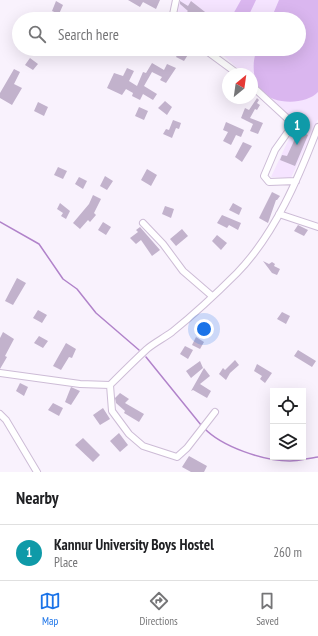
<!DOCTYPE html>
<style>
:root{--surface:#fff;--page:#f2f2f2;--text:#202124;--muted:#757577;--line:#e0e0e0;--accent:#1a73e8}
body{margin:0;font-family:"PT Sans Narrow",sans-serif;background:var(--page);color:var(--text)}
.controls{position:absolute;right:12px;bottom:12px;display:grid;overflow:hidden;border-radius:0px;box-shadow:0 4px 16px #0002}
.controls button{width:36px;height:36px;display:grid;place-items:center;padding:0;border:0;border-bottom:1px solid var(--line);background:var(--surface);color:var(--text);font:20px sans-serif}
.compass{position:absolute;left:222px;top:68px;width:36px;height:36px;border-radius:50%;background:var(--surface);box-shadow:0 4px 16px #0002;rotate:29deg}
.you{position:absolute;left:204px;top:329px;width:14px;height:14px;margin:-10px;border:3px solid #fff;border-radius:50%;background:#1a73e8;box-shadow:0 0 0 6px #1a73e833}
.badge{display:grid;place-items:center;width:26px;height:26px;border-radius:50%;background:var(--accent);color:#fff;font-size:13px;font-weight:700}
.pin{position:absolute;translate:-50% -33px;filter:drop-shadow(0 1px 2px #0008)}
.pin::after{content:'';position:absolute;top:21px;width:14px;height:12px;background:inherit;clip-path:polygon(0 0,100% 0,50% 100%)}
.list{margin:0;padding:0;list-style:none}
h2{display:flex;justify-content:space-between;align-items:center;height:52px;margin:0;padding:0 16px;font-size:17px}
h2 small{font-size:13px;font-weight:400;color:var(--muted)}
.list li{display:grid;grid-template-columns:26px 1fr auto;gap:12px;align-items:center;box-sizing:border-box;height:56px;padding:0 16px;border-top:1px solid var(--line)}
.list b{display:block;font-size:15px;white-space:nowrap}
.list p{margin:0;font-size:13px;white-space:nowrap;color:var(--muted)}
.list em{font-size:13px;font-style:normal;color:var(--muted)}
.icon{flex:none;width:22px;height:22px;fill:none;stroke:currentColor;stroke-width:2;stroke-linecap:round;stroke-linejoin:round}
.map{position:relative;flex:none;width:318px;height:472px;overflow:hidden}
.search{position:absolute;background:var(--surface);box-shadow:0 4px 16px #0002;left:12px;right:12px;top:12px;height:44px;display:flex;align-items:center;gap:10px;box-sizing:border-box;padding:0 14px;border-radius:22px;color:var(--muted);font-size:15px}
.sheet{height:108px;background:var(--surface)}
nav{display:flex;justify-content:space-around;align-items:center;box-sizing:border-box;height:56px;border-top:1px solid var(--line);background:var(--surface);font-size:11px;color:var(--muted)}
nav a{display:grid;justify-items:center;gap:2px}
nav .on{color:var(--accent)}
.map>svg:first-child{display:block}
.built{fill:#f5e4ff}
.green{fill:#dab6ef}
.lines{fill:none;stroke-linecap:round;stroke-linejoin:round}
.stream{stroke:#b183ca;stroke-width:1.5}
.building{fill:#c2b2cc}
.street-casing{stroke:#cdbcd6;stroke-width:8}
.street{stroke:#fff;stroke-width:6}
</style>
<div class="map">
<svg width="318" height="472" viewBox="0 0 318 472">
<rect width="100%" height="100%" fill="#f9f2fd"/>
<path class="built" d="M180,0H318V119L291,178L271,177L295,126L252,82V74H244L216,49H299V19H180L177,16Z"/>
<path class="green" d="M241,0H256L247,19H239L232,16Z
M279,0H318V92C306,105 273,105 261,91C252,79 252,61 257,49H299V19H271Z"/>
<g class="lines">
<path class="stream" d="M0,222L39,244L63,279L77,289L96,313L139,350
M146,357L201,425
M204,428C222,447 264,461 290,461C299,461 309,458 318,457"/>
</g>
<path class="building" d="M128,0H160L156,9L143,2L140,7Z
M56,1L63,5L59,14L52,11Z
M180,1L188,6L191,1L214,19H194L186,13L188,11L180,4Z
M181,49L189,53L184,61L176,57Z
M30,58L38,64L33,70L25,65Z
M152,63L164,70L167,64L176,68L166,83L160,80L162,77L152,72L144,86L157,94L153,100L143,94L140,100L132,96L133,93L126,89L122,95L107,88L114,73L123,76L127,68L134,71L129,81L137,86L143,72L146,73Z
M14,69L20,72L14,84L22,88L12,105L0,98V93Z
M257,98L259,100L257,103L260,105L257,110L255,109L250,118L263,123L258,134L250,131L253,124L241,118L245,108L249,110Z
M165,101L172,107L167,115L158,108Z
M38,102L48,107L44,116L34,111Z
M139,107L148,111L144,120L135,116Z
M173,120L181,123L179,129L176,128L172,138L163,134L166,129L169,130Z
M226,122L244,130L241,137L236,135L231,145L223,141L228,132L223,130Z
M300,128L305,130L304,133L308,135L295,166L280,160L282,155L287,156Z
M243,142L252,146L242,162L235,157Z
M58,167L67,171L63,179L54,175Z
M147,169L157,175L151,186L141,180Z
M105,176L113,181L107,190L100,186Z
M79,177L87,181L83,189L75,184Z
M272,192L280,196L277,200H276L268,223L259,218Z
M93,195L101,199L94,213L96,215L90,222L88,220L80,229L73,223L89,204Z
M60,203L70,211L66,219L61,216L63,213L57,209Z
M233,203L242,208L239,215L229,210Z
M165,206L174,209L171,218L162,214Z
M222,215L241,223L238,230L229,225L227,228L217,223Z
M103,222L111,227L106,235L98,230Z
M298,225L308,230L304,236L294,231Z
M140,227L160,250L152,256L141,240L136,244L130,238L138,232L136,230Z
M182,229L188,236L176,246L170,239Z
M217,235L227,243L221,250L212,241Z
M263,261L269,264L272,262L275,264L274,266L280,269L277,275L272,273Z
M17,278L26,283L13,305L5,301Z
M38,310L47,315L42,323L33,318Z
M282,312L290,316L286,324L277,319Z
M3,332L14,339L5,356L7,357L0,369V338Z
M39,336L48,341L43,348L34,343Z
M196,337L204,342L200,349L192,345Z
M66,343L76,349L72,358L69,357L61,370L53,366Z
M185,346L193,350L188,359L180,354Z
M298,350L316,361L312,367L294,356Z
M235,360L239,365L230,373L226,380L219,374L223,368L225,370Z
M200,361L203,368L191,378L186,371Z
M257,364L272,373L265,383L260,379L262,376L254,371Z
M204,368L210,376L200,384L211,391L207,398L193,390L191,391Z
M20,383L28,387L24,396L16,391Z
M71,387L80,391L71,405L65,402Z
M120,393L129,399L125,403L144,414L139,422L124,413L125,411L116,403L115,398Z
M53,403L63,408L59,416L48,410Z
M103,408L110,419L100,425L93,415Z
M119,433L128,445L120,452L110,441Z
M83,438L100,455L93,462L75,445Z
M189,456L207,466L204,472H191L182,467Z"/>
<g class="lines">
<defs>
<path id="street" d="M172,19L176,0
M204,49L238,74
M252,86L289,120L292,126L275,150L264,176L269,182L296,181
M279,214L318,227
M143,223L163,244L183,271L212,296
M0,373L80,384L110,385C122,373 134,361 147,349C154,343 164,338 172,332C192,316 219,291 237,273C275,234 299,177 318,127
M110,385L112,411L129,434L143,446L177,457L187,448L215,412
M0,414L6,420L37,472"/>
</defs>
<use href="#street" class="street-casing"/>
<use href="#street" class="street"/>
</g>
</svg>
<div class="controls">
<button><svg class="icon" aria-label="locate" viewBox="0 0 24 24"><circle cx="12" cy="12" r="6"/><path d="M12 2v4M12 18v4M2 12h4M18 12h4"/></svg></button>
<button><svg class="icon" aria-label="layers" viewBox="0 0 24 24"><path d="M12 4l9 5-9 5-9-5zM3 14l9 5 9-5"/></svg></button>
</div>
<svg class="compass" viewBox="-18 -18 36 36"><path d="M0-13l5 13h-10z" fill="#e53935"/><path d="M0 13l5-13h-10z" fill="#757577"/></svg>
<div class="you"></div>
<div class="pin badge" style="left:297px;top:145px;background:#0f9aa8">1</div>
<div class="search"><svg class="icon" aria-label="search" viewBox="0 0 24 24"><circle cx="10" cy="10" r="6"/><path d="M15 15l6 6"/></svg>Search here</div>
</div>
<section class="sheet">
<h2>Nearby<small></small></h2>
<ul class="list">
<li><span class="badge" style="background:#0f9aa8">1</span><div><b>Kannur University Boys Hostel</b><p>Place</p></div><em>260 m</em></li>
</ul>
</section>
<nav>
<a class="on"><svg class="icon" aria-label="map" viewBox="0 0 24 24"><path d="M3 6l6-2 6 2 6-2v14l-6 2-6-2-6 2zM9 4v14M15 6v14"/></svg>Map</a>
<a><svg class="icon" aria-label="directions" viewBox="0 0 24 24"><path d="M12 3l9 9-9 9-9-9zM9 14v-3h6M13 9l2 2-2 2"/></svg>Directions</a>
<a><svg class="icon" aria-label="saved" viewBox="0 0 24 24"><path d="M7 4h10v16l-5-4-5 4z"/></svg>Saved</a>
</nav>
